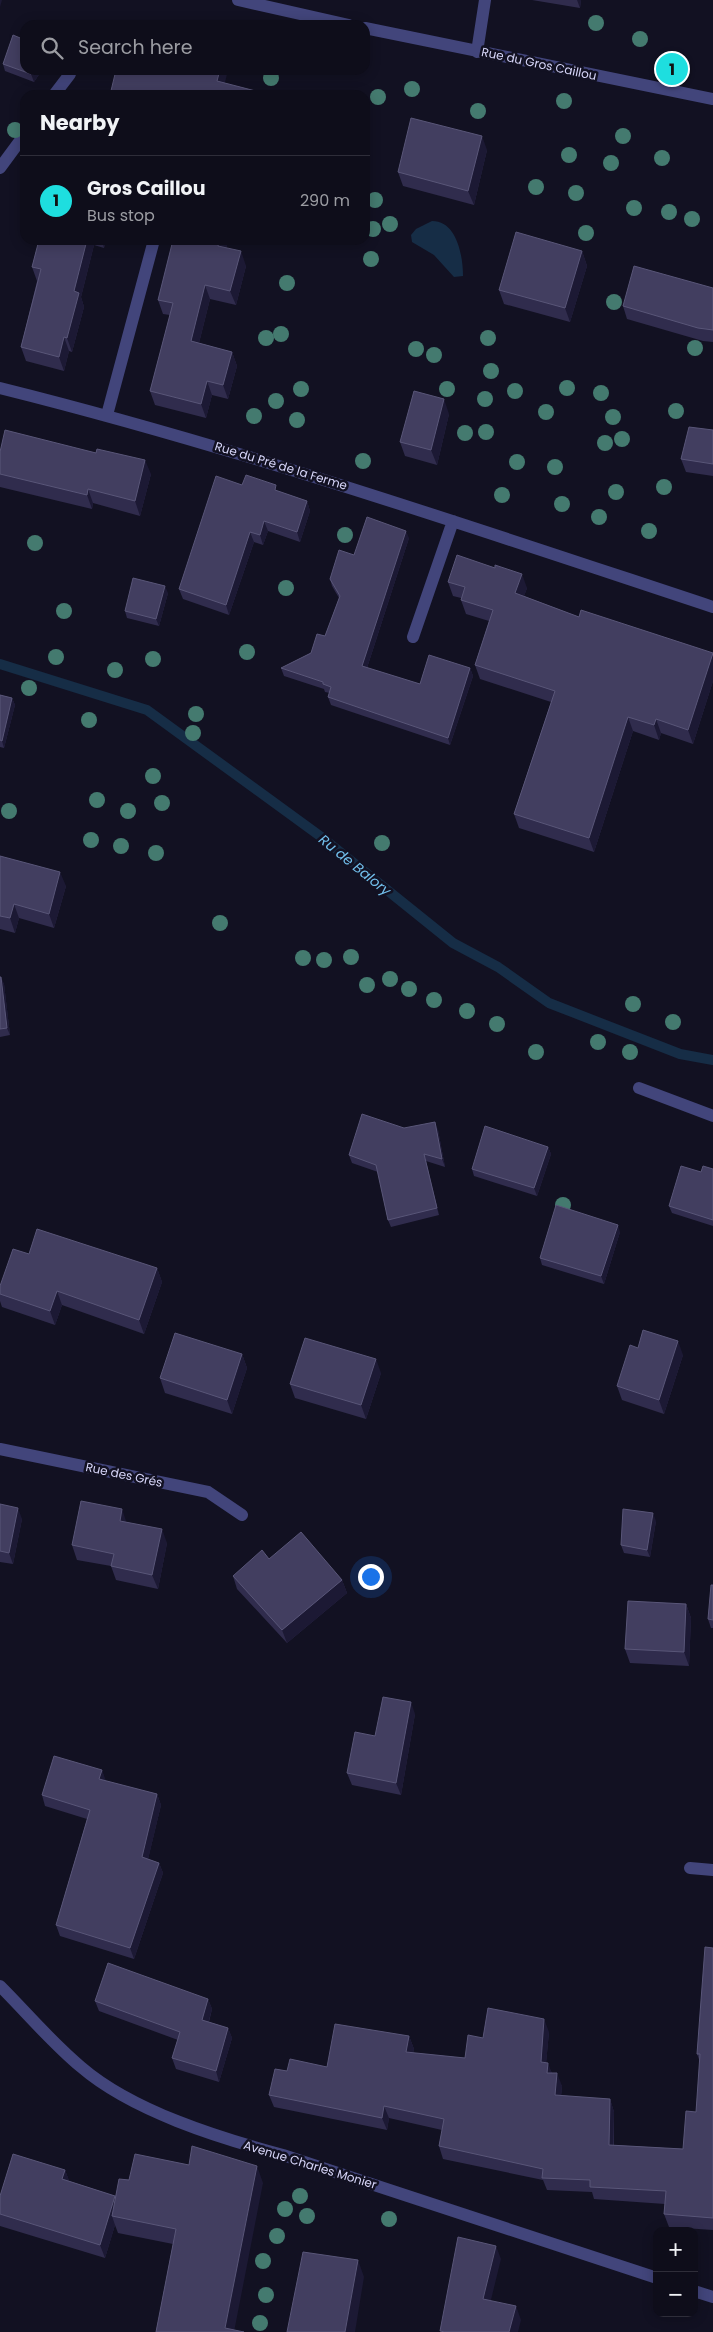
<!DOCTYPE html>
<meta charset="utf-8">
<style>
:root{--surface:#0e0d1a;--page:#171623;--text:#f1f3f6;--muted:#9b9ca2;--line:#2e2d39;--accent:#1ededf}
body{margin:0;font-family:Poppins,sans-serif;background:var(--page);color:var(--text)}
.controls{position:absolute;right:15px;bottom:15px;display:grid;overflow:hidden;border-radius:10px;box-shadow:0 2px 12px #0003}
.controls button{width:45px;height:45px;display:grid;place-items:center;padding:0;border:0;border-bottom:1px solid var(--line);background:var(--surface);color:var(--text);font:25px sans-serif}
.you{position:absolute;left:370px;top:1576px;width:18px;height:18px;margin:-12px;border:4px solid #fff;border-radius:50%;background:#1a73e8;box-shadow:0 0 0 8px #1a73e833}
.badge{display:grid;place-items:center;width:32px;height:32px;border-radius:50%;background:var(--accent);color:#111;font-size:16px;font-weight:700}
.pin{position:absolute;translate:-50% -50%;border:2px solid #fff;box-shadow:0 1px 5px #0006}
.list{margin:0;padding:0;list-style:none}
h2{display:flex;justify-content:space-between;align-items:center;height:65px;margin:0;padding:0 20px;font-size:21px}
h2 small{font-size:16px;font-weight:400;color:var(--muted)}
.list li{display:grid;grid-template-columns:32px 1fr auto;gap:15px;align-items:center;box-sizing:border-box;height:90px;padding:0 20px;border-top:1px solid var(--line)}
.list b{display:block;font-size:19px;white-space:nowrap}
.list p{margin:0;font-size:16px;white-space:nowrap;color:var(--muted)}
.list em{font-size:16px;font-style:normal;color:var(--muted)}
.icon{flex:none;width:28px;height:28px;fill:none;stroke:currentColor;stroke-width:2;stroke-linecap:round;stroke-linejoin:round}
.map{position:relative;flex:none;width:713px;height:2332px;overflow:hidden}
.search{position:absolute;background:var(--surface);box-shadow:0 2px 12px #0003;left:20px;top:20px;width:350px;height:55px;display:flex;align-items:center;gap:12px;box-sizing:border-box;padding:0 18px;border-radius:15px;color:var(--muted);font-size:19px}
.panel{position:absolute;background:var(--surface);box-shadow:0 2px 12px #0003;left:20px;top:90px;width:350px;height:155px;border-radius:15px}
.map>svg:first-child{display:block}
.water{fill:#162d46}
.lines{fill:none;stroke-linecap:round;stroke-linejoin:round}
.stream{stroke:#162d46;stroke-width:10}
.minor{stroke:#42457b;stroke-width:12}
.tree{fill:#447a6f}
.wall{fill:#302c4d}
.shaded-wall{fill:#1c1934}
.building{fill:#423e60;stroke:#595678}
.labels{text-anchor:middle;stroke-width:5;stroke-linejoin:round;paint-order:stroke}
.street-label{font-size:12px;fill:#d8d7fa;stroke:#121122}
.water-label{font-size:14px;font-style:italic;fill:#72bfec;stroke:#121122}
</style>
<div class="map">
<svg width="713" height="2332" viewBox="0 0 713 2332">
<rect width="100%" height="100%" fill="#121122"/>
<path class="water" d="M432,221C457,221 463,256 463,276L454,277L434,255L412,242L411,235L416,229Z"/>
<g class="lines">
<path class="stream" d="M0,664L147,710L320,836L453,943L498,967L549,1003L680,1054L713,1060"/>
<path class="minor" d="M238,0L349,25
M365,28L713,99
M477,52L485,0
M54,95L70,74
M0,168L25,134
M0,388C241,448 477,529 713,607
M107,415L154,240
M413,637L453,521
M639,1088L713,1116
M0,1449L208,1492L242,1515
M690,1868L713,1870
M0,1986C27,2013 52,2043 81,2067C132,2111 219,2138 283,2155L657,2278
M694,2291L713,2297"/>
</g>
<g class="tree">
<circle cx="596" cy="23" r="8"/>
<circle cx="640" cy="39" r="8"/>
<circle cx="271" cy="78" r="8"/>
<circle cx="412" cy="89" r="8"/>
<circle cx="378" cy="97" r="8"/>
<circle cx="564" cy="101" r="8"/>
<circle cx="478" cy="111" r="8"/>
<circle cx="15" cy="130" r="8"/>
<circle cx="623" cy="136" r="8"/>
<circle cx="569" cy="155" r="8"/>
<circle cx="662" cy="158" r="8"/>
<circle cx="611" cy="163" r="8"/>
<circle cx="536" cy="187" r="8"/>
<circle cx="576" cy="193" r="8"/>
<circle cx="375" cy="200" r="8"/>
<circle cx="634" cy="208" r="8"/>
<circle cx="669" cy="212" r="8"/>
<circle cx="692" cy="219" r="8"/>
<circle cx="390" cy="224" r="8"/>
<circle cx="373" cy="229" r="8"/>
<circle cx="586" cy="233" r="8"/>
<circle cx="371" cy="259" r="8"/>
<circle cx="287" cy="283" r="8"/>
<circle cx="614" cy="302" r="8"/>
<circle cx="281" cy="334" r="8"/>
<circle cx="266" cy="338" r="8"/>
<circle cx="488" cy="338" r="8"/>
<circle cx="695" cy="348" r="8"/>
<circle cx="416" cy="349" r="8"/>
<circle cx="434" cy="355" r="8"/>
<circle cx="491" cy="371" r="8"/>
<circle cx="567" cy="388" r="8"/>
<circle cx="301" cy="389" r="8"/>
<circle cx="447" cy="389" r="8"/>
<circle cx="515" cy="391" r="8"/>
<circle cx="601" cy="393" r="8"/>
<circle cx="485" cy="399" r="8"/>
<circle cx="276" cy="401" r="8"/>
<circle cx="676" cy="411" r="8"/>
<circle cx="546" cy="412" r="8"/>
<circle cx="254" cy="416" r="8"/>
<circle cx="613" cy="417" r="8"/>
<circle cx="297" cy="420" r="8"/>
<circle cx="486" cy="432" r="8"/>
<circle cx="465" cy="433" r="8"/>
<circle cx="622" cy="439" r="8"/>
<circle cx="605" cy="443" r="8"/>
<circle cx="363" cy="461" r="8"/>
<circle cx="517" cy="462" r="8"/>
<circle cx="555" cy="467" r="8"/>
<circle cx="664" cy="487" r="8"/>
<circle cx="616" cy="492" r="8"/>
<circle cx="502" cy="495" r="8"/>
<circle cx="562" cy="504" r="8"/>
<circle cx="599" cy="517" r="8"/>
<circle cx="649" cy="531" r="8"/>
<circle cx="345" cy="535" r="8"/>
<circle cx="35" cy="543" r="8"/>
<circle cx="286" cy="588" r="8"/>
<circle cx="64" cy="611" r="8"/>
<circle cx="247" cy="652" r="8"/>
<circle cx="56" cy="657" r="8"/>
<circle cx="153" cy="659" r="8"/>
<circle cx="115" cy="670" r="8"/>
<circle cx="29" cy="688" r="8"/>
<circle cx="196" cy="714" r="8"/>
<circle cx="89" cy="720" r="8"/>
<circle cx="193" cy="733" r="8"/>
<circle cx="153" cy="776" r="8"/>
<circle cx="97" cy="800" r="8"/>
<circle cx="162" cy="803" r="8"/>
<circle cx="9" cy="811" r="8"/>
<circle cx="128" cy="811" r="8"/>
<circle cx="91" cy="840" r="8"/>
<circle cx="382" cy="843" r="8"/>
<circle cx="121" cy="846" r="8"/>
<circle cx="156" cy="853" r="8"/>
<circle cx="220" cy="923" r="8"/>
<circle cx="351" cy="957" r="8"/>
<circle cx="303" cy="958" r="8"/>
<circle cx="324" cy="960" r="8"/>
<circle cx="390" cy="979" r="8"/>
<circle cx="367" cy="985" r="8"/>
<circle cx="409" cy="989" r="8"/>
<circle cx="434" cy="1000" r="8"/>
<circle cx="633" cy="1004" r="8"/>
<circle cx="467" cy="1011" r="8"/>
<circle cx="673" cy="1022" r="8"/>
<circle cx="497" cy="1024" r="8"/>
<circle cx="598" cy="1042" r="8"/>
<circle cx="536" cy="1052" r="8"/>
<circle cx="630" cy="1052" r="8"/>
<circle cx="563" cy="1205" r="8"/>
<circle cx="300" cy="2196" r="8"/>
<circle cx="285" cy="2209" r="8"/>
<circle cx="307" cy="2216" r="8"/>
<circle cx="389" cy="2219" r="8"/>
<circle cx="277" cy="2236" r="8"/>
<circle cx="263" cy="2261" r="8"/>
<circle cx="266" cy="2295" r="8"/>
<circle cx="260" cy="2323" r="8"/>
</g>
<path class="wall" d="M532,0H581L580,8Z
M3,64L42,70L34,82L5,71Z
M487,150L474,205L403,186L398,172Z
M39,240H106L104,248L94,245L81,297L84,307L72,352L69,351L64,371L26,361L21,347L37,281L32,267Z
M228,242L226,248L246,266L236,305L210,299L199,343L232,352L237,366L228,399L212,395L206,418L155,405L150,391L170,315L163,314L158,300Z
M582,251L587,266L570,322L504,304L499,290Z
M713,288V342L703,341L627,319L623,306Z
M449,414L437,465L405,456L400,442Z
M713,430V476L686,472L681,459Z
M0,452L151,474L140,516L93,503L92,509L0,487Z
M242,485L278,491L307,501L310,511L300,542L268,531L263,545L254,542L229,615L183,599L179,589Z
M409,538L367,668L420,684L470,668L473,676L450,745L331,705L328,697L330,693L325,692L324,689L284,676L281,668L311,653L325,636L339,598L332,586L330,579L354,555Z
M495,568L527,588L524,596L579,617L713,653V681L693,744L661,733L659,740L633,731L594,852L519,828L514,814L551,702L480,679L475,665L489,621L466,614L461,600V598L453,596L448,582Z
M168,593L159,626L127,618L125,611Z
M0,695L12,698L15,705L4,748L0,747Z
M0,856L66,886L54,928L19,918L15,933L0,929Z
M0,977L4,984L10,1035L0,1037Z
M404,1128L438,1130L445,1167L426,1161L439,1215L391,1227L388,1220L378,1172L352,1163L349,1155Z
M548,1147L551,1154L537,1196L474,1176L472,1169Z
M713,1169V1226L672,1213L669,1206L701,1172Z
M620,1232L604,1284L542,1265L540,1258Z
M157,1268L162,1282L144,1334L62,1305L55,1325L2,1307L0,1301V1286Z
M638,1348L683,1355L664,1414L622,1400L617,1386Z
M242,1354L247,1368L232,1414L165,1393L160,1378Z
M381,1373L366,1419L295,1398L290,1384Z
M0,1504L22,1519L13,1564L0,1562Z
M656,1521L650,1557L624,1553L621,1545Z
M127,1522L167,1543L158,1589L116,1580L111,1566L77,1560L72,1545Z
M269,1559L342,1580L347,1593L287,1643L237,1589L233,1576Z
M713,1585V1628H711L708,1619Z
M686,1604L691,1618L689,1666L630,1663L625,1649Z
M415,1714L401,1795L352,1785L347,1773L375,1736Z
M102,1770L105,1781L157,1794L161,1805L148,1859L159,1863L163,1873L134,1959L60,1936L56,1925L87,1819L45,1806L42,1795Z
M713,1948V2230L669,2227L664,2214L665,2204L594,2199L592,2192L547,2190L543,2180L443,2159L439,2146L442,2130L389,2118L387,2130L274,2107L269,2095L287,2071L327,2067L409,2036L414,2049L413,2053L465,2058L483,2038L549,2032L546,2063L552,2073L562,2086L561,2096L610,2099L614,2112V2145L683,2149L696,2112L700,2062L697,2054Z
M208,1999L212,2009L209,2022L228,2028L232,2038L219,2082L176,2069L172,2058L178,2040L99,2011L95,2001Z
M65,2170L69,2181L115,2196L129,2180L263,2183L156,2332L173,2244L118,2233L115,2225L105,2258L0,2226V2196Z"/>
<path class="shaded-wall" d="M0,0H2L0,7Z
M577,0H581L580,8Z
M34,70H42L34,82L31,74Z
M220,70H228L222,95L217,81Z
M482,136L487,150L474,205L468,191Z
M87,240H92L94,245L81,297L84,307L72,352L67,338L74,291Z
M102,240H106L104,248Z
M220,240H227L228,242L223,260L218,246Z
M241,251L246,266L236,305L230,291Z
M582,251L587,266L570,322L565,308Z
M205,285L210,299L196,355L191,341Z
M64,337L69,351L64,371L59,357Z
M232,352L237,366L228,399L223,385Z
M207,381L212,395L206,418L201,404Z
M444,399L449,414L437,465L431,450Z
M145,460L151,474L140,516L135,501Z
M88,489L93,503L92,509L87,495Z
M307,501L310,511L300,542L297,532Z
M264,521L268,531L263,545L260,535Z
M406,531L409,538L365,674L362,666Z
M250,532L254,542L229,615L226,605Z
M522,574L527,588L520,607L515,593Z
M165,586L168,593L159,626L156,619Z
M713,653V681L693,744L688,730Z
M470,668L473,676L450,745L448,738Z
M12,698L15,705L4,748L2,741Z
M628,717L633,731L594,852L589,838Z
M656,719L661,733L659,740L654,725Z
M60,872L66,886L54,928L49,914Z
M14,904L19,918L15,933L10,918Z
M1,977L4,984L10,1035L7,1028Z
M435,1122L438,1130L445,1167L442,1159Z
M548,1147L551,1154L537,1196L534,1188Z
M424,1154L426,1161L439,1215L437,1208Z
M618,1225L620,1232L604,1284L601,1276Z
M157,1268L162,1282L144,1334L139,1320Z
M57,1291L62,1305L55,1325L50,1311Z
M678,1341L683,1355L664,1414L659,1400Z
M242,1354L247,1368L232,1414L227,1400Z
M376,1359L381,1373L366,1419L361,1405Z
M18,1508L22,1519L13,1564L9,1553Z
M122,1509L127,1524L120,1521Z
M653,1513L656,1521L650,1557L647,1550Z
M162,1529L167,1543L158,1589L152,1575Z
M342,1580L347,1593L287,1643L282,1630Z
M686,1604L691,1618L689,1666L684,1652Z
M411,1702L415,1714L401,1795L396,1783Z
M102,1770L106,1781L99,1779Z
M157,1794L161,1805L146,1868L142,1857Z
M159,1863L163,1873L134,1959L130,1948Z
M208,1999L212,2009L206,2031L202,2020Z
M544,2019L549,2032L545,2075L541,2062Z
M228,2028L232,2038L219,2082L216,2071Z
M409,2036L414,2049L411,2065L406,2052Z
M548,2063L553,2076L547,2073Z
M557,2073L562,2086L560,2108L555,2095Z
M610,2099L614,2112L613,2158L609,2145Z
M384,2106L389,2118L387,2130L382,2118Z
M257,2166L263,2183L234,2332L225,2328Z
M65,2170L70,2183L62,2179Z
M115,2196L120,2209L112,2216L115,2225L105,2258L100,2245Z
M496,2246L501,2259L488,2312L483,2299Z
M358,2260L364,2277L355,2332H345Z
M516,2306L521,2320L518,2332H509Z"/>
<path class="building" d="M13,35L25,40V70H34L31,74L3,64Z
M116,70H175L181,71V70H220L217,81L271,95H110Z
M411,118L482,136L468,191L398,172Z
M516,232L582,251L565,308L499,290Z
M39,240H87L74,291L79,293L67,338L64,337L59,357L21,347L41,269L32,267Z
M173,240H219L218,246L241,251L230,291L205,285L191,341L232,352L223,385L207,381L201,404L150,391L173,303L158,300Z
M634,266L713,288V330L698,328L623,306Z
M414,391L444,399L431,450L400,442Z
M689,427L713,430V464L681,459Z
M5,430L96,453L97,449L145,460L135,501L88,489L87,495L0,474V452Z
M246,475L276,485L275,490L307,501L297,532L264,521L260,535L250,532L226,605L179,589L216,476L242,485Z
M367,517L406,531L362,666L420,684L429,655L470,668L448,738L328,697L331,687L323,684V682L281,668L311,653L317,634L325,636L340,596L330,579L339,550L354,555Z
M457,555L495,568V565L522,574L515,593L579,617L581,610L713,653L688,730L656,719L654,725L628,717L589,838L514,814L555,691L475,665L493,610L461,600L465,587L448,582Z
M133,578L165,586L156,619L125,611Z
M0,695L12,698L2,741L0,740Z
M0,856L60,872L49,914L14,904L10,918L0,916Z
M0,977H1L7,1028L0,1029Z
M362,1114L404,1128L435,1122L442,1159L424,1154L437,1208L388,1220L376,1165L349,1155Z
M485,1126L548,1147L534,1188L472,1169Z
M681,1166L701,1172L703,1166L713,1169V1220L669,1206Z
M556,1205L618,1225L601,1276L540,1258Z
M37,1229L157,1268L139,1320L57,1291L50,1311L0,1294V1286L13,1249L29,1254Z
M643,1330L678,1341L659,1400L617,1386L630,1345L638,1348Z
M175,1333L242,1354L227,1400L160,1378Z
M305,1338L376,1359L361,1405L290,1384Z
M81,1501L122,1509L120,1521L162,1529L152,1575L111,1566L114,1554L72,1545Z
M0,1504L18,1508L9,1553L0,1551Z
M623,1509L653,1513L647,1550L621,1545Z
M301,1532L342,1580L282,1630L233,1576L262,1550L269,1559Z
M711,1585H713V1620L708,1619Z
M628,1601L686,1604L684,1652L625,1649Z
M383,1697L411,1702L396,1783L347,1773L355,1732L375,1736Z
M54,1756L102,1770L99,1779L157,1794L142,1857L159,1863L130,1948L56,1925L90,1810L42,1795Z
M705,1947L713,1948V2218L664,2214L666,2191L590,2187V2180L542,2178L543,2169L439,2146L444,2119L384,2106L382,2118L269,2095L275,2069L287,2071L290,2059L327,2067L335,2024L409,2036L406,2052L465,2058L468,2035L483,2038L488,2008L544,2019L541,2062L548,2063L547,2073H557L555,2095L610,2099L609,2145L683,2149L686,2111L696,2112L700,2054H697Z
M108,1963L208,1999L202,2020L228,2028L216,2071L172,2058L180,2032L95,2001Z
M192,2146L257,2166L225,2328L244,2332H156L176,2229L112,2216L119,2179L129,2180L135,2154L189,2165Z
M13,2154L65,2170L62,2179L115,2196L100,2245L0,2214V2196Z
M458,2237L496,2246L483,2299L516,2306L509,2332H445L440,2331Z
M303,2252L358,2260L345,2332H287Z"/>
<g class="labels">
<g class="street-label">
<text transform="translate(539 64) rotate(12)" y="4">Rue du Gros Caillou</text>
<text transform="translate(281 466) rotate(17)" y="4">Rue du Pré de la Ferme</text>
<text transform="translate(124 1475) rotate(12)" y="4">Rue des Grés</text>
<text transform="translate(310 2165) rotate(17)" y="4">Avenue Charles Monier</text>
</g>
<g class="water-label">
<text transform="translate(355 865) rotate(39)" y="5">Ru de Balory</text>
</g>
</g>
</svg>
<div class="controls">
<button>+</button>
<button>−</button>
</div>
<div class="you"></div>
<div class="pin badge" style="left:672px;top:69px">1</div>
<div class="search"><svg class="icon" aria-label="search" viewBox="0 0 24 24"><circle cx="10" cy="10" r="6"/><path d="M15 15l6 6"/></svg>Search here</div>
<section class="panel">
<h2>Nearby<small></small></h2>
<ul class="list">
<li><span class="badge">1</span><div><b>Gros Caillou</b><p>Bus stop</p></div><em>290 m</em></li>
</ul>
</section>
</div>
